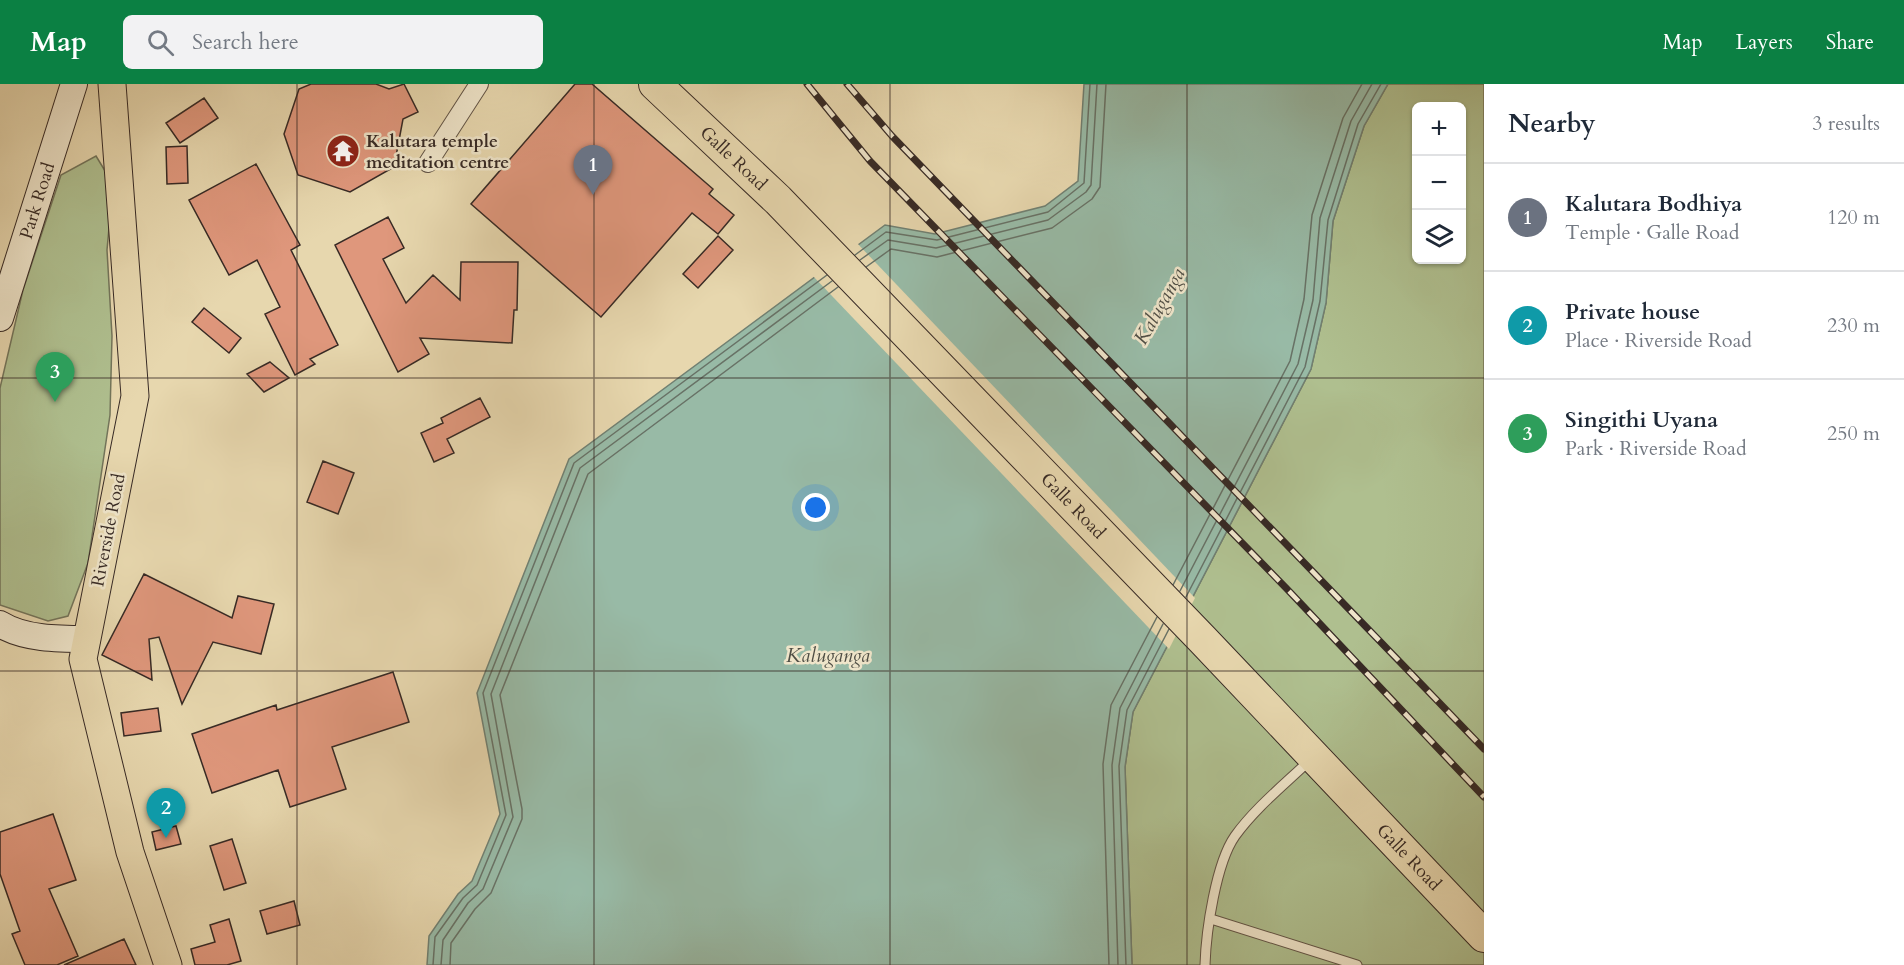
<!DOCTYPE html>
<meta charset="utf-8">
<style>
:root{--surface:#fff;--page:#f2f2f3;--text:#1f2937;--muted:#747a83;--line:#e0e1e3;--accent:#0b8043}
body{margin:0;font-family:Cardo,serif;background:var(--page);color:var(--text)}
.controls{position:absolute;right:18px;top:18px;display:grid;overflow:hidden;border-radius:9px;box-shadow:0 2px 4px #0004}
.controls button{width:54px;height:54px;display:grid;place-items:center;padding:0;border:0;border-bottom:2px solid var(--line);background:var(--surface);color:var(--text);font:30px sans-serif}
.you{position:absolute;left:816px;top:424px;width:21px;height:21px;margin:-15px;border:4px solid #fff;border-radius:50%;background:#1a73e8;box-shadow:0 0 0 9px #1a73e833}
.badge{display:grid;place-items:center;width:39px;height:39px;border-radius:50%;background:var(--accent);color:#fff;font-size:20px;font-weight:700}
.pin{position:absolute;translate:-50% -50px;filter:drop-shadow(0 2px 3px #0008)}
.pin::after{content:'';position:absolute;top:32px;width:21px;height:18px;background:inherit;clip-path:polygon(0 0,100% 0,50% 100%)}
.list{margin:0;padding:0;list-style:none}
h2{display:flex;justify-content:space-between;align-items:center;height:78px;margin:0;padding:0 24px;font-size:26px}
h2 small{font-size:20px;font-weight:400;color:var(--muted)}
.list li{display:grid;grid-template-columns:39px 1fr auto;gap:18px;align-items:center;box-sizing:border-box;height:108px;padding:0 24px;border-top:2px solid var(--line)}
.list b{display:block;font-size:22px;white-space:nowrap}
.list p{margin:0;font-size:20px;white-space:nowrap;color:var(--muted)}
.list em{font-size:20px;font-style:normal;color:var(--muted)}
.icon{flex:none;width:33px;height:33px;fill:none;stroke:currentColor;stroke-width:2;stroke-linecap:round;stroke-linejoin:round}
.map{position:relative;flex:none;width:1484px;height:881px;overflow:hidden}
header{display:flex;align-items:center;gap:36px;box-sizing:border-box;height:84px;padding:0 30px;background:var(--accent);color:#fff}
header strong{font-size:28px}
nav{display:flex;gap:33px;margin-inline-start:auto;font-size:21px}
.search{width:420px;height:54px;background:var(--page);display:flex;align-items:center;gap:15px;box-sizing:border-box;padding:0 21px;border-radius:9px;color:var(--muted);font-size:22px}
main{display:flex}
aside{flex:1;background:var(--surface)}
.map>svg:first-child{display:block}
.green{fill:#afbf8f;stroke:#73745a;stroke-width:1.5;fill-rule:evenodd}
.water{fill:#98baa6;stroke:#718072;stroke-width:1.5}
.pier{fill:#e7d7ae}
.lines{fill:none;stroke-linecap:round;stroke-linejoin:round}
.shore{stroke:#687266;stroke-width:1.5}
.building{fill:#df977c;stroke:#372a25;stroke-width:1.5}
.lane-casing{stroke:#635547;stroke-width:11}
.street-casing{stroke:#635547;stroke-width:20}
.secondary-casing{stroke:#372a25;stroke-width:28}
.primary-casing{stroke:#372a25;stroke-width:29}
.highway-casing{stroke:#372a25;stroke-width:34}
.lane{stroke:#efe5ca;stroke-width:9}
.street{stroke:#efe5ca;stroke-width:18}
.secondary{stroke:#efe5ca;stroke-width:26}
.primary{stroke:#e7d7ae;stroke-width:27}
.highway{stroke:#e7d7ae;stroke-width:32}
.rail-casing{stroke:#372a25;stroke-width:7}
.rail{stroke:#efe5ca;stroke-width:4.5;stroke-dasharray:14;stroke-linecap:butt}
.grid{fill:none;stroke:#372a25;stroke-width:1.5;stroke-opacity:0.55}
.labels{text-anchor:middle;stroke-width:5;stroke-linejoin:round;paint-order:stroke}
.poi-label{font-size:18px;font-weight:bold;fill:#372a25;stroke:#efe5ca;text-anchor:start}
.street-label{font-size:18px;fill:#372a25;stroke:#efe5ca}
.water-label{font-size:20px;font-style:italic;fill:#4f4e45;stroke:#efe5ca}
</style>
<header>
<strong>Map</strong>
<div class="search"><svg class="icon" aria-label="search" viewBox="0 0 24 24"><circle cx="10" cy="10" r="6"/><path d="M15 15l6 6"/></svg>Search here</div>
<nav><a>Map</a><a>Layers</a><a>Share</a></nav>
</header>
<main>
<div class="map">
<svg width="1484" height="881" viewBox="0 0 1484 881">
<rect width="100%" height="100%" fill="#e7d7ae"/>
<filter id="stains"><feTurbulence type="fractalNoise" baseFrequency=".00333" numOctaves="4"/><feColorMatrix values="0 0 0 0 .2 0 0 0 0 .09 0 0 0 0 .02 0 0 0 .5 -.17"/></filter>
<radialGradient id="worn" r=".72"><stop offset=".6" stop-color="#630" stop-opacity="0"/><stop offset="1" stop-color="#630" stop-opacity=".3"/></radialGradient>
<path class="green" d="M1388,0H1484V881H1132L1125,683L1133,628L1311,285L1326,219L1333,137L1364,42ZM1416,22H1462V176H1416Z
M96,72L113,100L107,166L112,252L110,331L88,479L68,532L48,537L0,521V304L23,206L61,91Z"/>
<path class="water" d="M1084,0H1388L1364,42L1333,137L1326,219L1311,285L1133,628L1125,683L1132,881H427L429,852L458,810L472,797L500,730L477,609L569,375L885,141L935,150L1045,122L1078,97Z"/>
<path class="pier" d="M856,158L1195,514L1169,565L812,191Z"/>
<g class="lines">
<path class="shore" d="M855,171L886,148L937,156L1048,128L1084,99L1090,0
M860,176L888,156L936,164L1048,136L1086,108L1091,101L1097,0
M866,183L891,165L937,173L1052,144L1092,115L1100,103L1106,0
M1173,501L1290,277L1304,215L1312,131L1343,34L1362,0
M1180,507L1298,280L1313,216L1320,134L1351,37L1372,0
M1186,513L1305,283L1320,217L1328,136L1358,40L1381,0
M433,881L435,853L463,814L477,801L506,731L483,609L574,379L827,191
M441,881L443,856L468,819L483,805L513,733L491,610L580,384L832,197
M450,881L451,859L475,825L491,809L522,735V725L500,611L588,390L838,203
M1109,881L1103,680L1111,621L1157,533
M1118,881L1112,681L1120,624L1163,540
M1126,881L1119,682L1127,626L1169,545"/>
</g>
<path class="building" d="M311,0H376L389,5L404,0L418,28L403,35L394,83L350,108L298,91L284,50L299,5Z
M575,0H592L713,105L709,110L734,131L718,150L692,129L601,233L471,120Z
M204,14L218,34L180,59L166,39Z
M187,62L188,99L167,100L166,63Z
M256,80L300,161L291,166L338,261L310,275L315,280L295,291L265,230L280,223L257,176L229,191L189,116Z
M388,133L404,164L383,175L406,219L433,191L460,216L461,178H518L517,226H514L512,259L420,254L429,270L398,288L335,161Z
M718,152L733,166L698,204L683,190Z
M204,224L241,254L229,269L192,238Z
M270,278L289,294L264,308L247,290Z
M480,314L490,333L447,355L454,369L434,378L421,349L443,339L441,334Z
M323,377L354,389L338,430L307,418Z
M144,490L232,534L238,512L274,520L261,570L213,558L182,620L159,553L149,555L152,596L102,571Z
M393,588L409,638L332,663L346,705L290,723L278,686L212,709L192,650L276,621L277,626Z
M158,624L161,647L124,652L121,629Z
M53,730L76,796L49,805L78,872L57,881H25L12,850L20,847L0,790V748Z
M176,742L181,760L156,766L152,748Z
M232,755L246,799L224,806L210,762Z
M294,817L300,841L267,850L260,827Z
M229,835L241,877L227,881H195L191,865L215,858L210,841Z
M124,855L136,881H64Z"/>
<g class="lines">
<defs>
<path id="lane" d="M1211,835L1357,881
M1205,881C1206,847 1216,779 1235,752C1255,724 1285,700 1310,676"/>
<path id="street" d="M428,79L479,0"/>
<g id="secondary">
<path id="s1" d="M0,234L74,0"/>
<path d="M0,540C24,555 58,555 87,555"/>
</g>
<path id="primary" d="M112,0L135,312L83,575L130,768L168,881"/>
<g id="highway">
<path id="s2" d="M655,0L778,116L1203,556L1484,852"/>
</g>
</defs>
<use href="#lane" class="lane-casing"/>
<use href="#street" class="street-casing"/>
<use href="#secondary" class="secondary-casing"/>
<use href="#primary" class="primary-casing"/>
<use href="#highway" class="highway-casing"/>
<use href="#lane" class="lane"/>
<use href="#street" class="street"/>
<use href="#secondary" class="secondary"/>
<use href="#primary" class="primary"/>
<use href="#highway" class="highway"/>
<defs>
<path id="rail" d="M807,0L870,77L1287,505L1484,713
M847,0L892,52L1484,665"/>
</defs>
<use href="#rail" class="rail-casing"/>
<use href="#rail" class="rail"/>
</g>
<path class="grid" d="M297,0V881M594,0V881M890,0V881M1187,0V881M0,294H1484M0,587H1484"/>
<defs>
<symbol id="temple-disc" viewBox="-11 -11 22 22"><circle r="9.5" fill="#8f2418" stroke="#efe5ca"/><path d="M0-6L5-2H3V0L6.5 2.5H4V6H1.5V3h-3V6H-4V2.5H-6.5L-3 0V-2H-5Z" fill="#fff"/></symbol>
</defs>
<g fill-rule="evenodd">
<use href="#temple-disc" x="324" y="48" width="38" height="38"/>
</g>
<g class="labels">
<g class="poi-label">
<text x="366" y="63">Kalutara temple<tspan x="366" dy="21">meditation centre</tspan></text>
</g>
<g class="street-label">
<text dy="6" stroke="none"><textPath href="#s2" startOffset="108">Galle Road</textPath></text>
<text dy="6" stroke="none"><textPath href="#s1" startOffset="123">Park Road</textPath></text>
<text dy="6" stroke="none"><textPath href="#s2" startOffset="594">Galle Road</textPath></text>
<text transform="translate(108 446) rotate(-79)" y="6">Riverside Road</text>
<text dy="6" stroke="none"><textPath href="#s2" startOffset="1080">Galle Road</textPath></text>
</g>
<g class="water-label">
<text transform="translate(1159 222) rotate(-61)" y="7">Kaluganga</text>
<text x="828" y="578">Kaluganga</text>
</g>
</g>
<rect width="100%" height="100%" filter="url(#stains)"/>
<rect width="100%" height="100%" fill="url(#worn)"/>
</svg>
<div class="controls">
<button>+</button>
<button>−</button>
<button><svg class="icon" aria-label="layers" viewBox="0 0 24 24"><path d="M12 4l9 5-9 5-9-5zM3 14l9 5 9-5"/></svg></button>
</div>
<div class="you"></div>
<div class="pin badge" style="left:593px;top:111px;background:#6b7280">1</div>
<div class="pin badge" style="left:166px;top:754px;background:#0f9aa8">2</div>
<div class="pin badge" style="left:55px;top:318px;background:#2e9e5b">3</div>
</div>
<aside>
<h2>Nearby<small>3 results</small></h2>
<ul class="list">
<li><span class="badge" style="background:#6b7280">1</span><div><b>Kalutara Bodhiya</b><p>Temple · Galle Road</p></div><em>120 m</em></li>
<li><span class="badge" style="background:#0f9aa8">2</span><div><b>Private house</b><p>Place · Riverside Road</p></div><em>230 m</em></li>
<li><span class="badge" style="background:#2e9e5b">3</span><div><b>Singithi Uyana</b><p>Park · Riverside Road</p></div><em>250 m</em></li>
</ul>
</aside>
</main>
